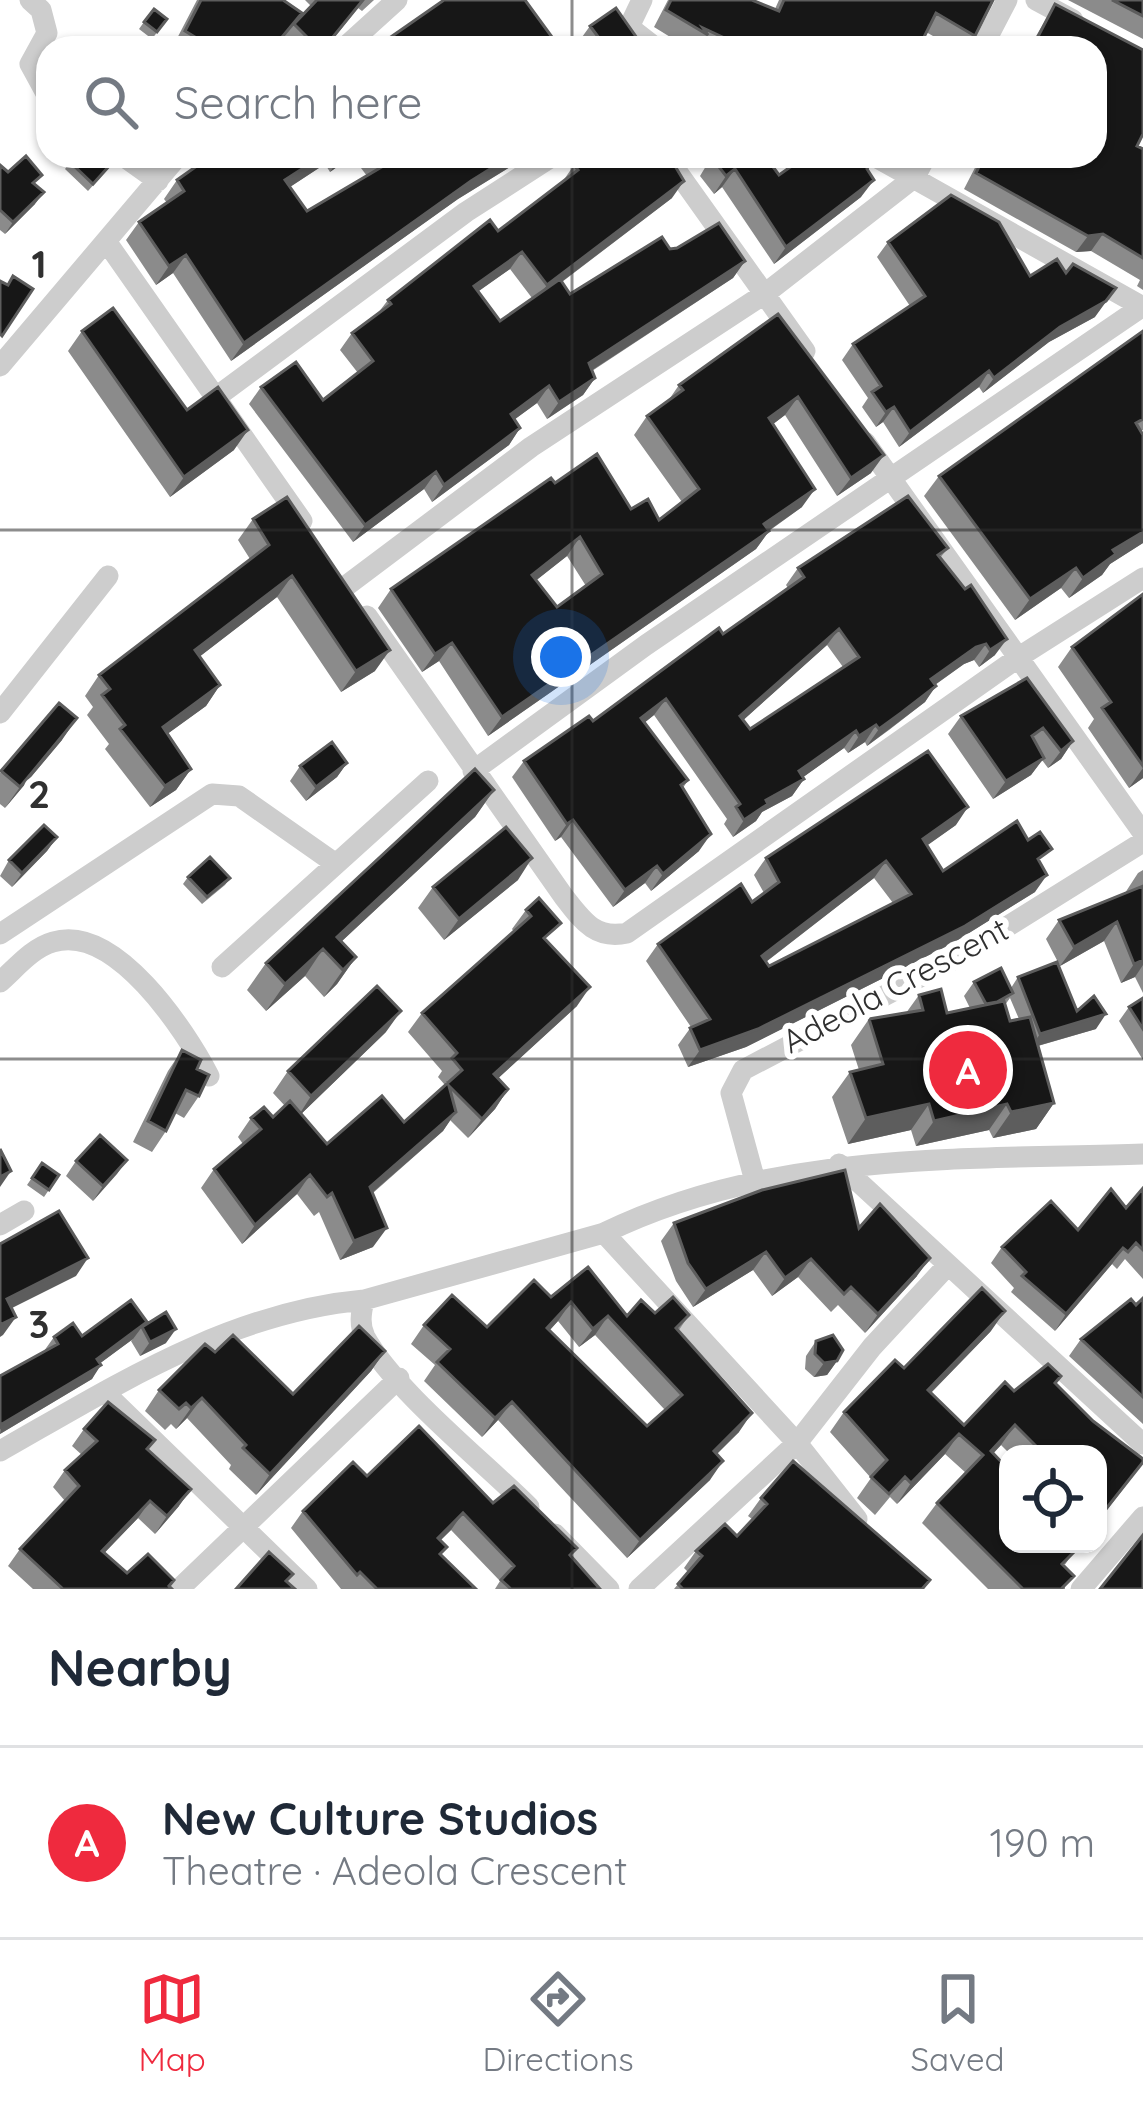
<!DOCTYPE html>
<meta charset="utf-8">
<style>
:root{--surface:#fff;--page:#f2f2f3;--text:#1f2937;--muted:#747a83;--line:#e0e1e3;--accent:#ef2a3e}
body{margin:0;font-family:Quicksand,sans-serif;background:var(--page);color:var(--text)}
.controls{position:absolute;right:36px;bottom:36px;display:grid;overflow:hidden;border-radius:24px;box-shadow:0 3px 9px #0004}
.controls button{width:108px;height:108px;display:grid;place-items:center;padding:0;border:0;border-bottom:3px solid var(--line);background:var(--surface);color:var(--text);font:60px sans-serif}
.you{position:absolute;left:561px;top:657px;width:42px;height:42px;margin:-30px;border:9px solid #fff;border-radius:50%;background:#1a73e8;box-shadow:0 0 0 18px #1a73e833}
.badge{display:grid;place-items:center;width:78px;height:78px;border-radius:50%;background:var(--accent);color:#fff;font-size:39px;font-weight:700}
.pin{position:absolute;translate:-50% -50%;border:6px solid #fff;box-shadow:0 3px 12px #0006}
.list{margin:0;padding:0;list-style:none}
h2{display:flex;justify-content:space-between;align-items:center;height:156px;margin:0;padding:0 48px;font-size:51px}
h2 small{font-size:39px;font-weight:400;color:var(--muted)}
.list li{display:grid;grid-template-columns:78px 1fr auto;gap:36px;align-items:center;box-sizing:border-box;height:192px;padding:0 48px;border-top:3px solid var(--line)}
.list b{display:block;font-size:45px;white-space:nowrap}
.list p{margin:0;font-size:39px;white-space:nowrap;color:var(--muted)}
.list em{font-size:39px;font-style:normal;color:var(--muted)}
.icon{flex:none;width:66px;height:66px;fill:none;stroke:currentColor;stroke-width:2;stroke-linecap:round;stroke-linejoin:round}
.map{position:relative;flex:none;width:1143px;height:1589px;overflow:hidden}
.search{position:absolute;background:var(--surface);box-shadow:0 3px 9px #0004;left:36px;right:36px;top:36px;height:132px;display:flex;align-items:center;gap:30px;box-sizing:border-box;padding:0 42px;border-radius:36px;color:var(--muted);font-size:45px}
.sheet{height:348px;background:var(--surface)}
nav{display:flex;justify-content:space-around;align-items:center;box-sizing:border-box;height:168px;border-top:3px solid var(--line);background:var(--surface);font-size:33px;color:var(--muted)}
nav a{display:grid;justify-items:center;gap:6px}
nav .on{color:var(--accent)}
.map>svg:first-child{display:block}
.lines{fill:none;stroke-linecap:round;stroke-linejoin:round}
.minor{stroke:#cdcdcd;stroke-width:21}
.wall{fill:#8b8b8b;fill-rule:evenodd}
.shaded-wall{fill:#5d5d5d}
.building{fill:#171717;stroke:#5d5d5d;stroke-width:3;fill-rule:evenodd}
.grid{fill:none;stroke:#303030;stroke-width:3;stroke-opacity:0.55}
.labels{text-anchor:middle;stroke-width:12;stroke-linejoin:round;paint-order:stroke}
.street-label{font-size:33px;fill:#303030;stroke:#fff}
.grid-label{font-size:39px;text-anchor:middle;font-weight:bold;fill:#303030;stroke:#fff;stroke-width:12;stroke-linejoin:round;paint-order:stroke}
</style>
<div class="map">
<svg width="1143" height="1589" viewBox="0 0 1143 1589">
<rect width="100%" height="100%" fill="#fff"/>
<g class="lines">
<path class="minor" d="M30,0L41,10L47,33L30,64L48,97
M642,0L629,27L656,48
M1036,0L1073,20
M344,48L397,0
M982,48L1007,0
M123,156L158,181
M666,156L805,351
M874,156L1143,307
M108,244L302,521
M0,366L178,156
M219,395L466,212L553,156
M865,442L1143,833
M346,586L531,447L766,293L915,177L926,156
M367,616L564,897C582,920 595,940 627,933L1019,657L1143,578
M0,713L108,576
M473,771L646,645L1143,306
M0,934L212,794L239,796L336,864
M222,967L428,781
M0,982C16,968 32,948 53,942C115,923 185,1030 209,1076
M839,1164L1143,1444
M755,1181L731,1093L743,1070L960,956L1143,842
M0,1225L24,1211
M604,1233L797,1443L857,1519
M104,1392L307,1589
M0,1451C115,1386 229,1312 364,1300
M529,1507C484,1462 394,1390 365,1337C359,1325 361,1313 364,1300L604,1233C772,1151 960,1160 1143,1154
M555,1534L609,1589
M179,1589L399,1378
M639,1589L797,1443L872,1347L946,1267
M1081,1589L1143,1517"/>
</g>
<path class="wall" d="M197,0H283L298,20L311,6L305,0H374L362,11L358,8L326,48H288L281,42L283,39L276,48H172Z
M668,0H752L775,9L779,0H993L966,48H954L926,32L920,45L924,48H688L654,27Z
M1068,0H1143V39Z
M1055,4L1143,50V134L1137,146L1143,149V290L1137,286L1140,280L1091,251L1076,252L964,189L981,156H1095V48H1029Z
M167,19L152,39L139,29L144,22Z
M590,26L644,48H579L577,44Z
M201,156H528L458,199L231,361L173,273L156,285L126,240L139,222L167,203L164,199L177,180L204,161ZM352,156L367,176L307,211L290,187L325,164L330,172Z
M700,156H765L779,175L867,169L861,197L774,264L722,187L714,194L700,176L706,166Z
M70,162L105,172L88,191L65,169Z
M0,165L8,172L35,185V204L5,234L0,230Z
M574,165L672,198L562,282L570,294L670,249L745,261L733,278L592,371L595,378L583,395L547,419L537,403L515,419L520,428L509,445L432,502L424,489L353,542L249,404L261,387L323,400L358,373L340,350L352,333L378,313L388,300L498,231L563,181ZM510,269L532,298L500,321L478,291Z
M888,242L1030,276L1095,317L1049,342L983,393L979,387L899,447L883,422L876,427L862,407L868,398L842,360L853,344L910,306L877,257Z
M778,314L871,473L837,496L785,415L773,424L802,507L769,531L756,549L488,736L439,661L422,672L378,608L391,589L555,483L659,520L682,502L634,435L647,416L668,401L679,385ZM567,556L586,586L557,607L536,580Z
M82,331L234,450L170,497L68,351Z
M1143,331V430L1141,431L1143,435V543L1110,564L1102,575L1069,598L1061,588L1015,620L924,496L939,476Z
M253,519L375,671L341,692L277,597L200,656L220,685L206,706L167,734L191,769L176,790L150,807L105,749L109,744L87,715L93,707L85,696L99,675L250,559L238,540Z
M948,548L940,558L995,655L979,667L974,660L964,664L935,685L925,702L889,730L867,746L865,742L848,753L844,748L803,777L804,779L792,796L762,812L756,821L733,837L724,824L727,819L654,715L644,723L688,780L683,788L699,851L651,891L645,883L613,907L561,837L555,841L512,777L524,761L593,721L723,634L788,588L786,585L798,568ZM827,645L843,667L750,729L743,720Z
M1143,594V778L1129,788L1088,728L1094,719L1058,667L1072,647Z
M1027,678L1073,741L1061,759L1048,768L1042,760L1031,775L993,799L948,734L961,716Z
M59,703L62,740L5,808L0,804V773Z
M347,763L337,777L306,801L290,781L300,766Z
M494,790L475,817L341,942L356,957L337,984L324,997L305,976L266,1011L247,990L266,963Z
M956,825L927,845L943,871L1041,864L1035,892L953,943L746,1047L688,1067L678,1045L691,1027L646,961L658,944L752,902L764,893L754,875L766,858ZM874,878L893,903L769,966L766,962Z
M57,837L47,851L12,887L0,876L9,860Z
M1143,870V993L1135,977L1121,983L1104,941L1060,966L1046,939L1059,920L1125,893L1138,873Z
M188,877L230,878L225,885L202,904L183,884Z
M518,880L444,940L418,908L433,887Z
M526,910L548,942L577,1006L498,1078L508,1089L495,1109L468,1138L450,1120L443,1131L373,1193V1247L340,1260L319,1212L314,1216L297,1194L242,1244L201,1188L214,1169L243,1144L238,1137L251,1118L273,1117L285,1106L273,1093L288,1071L386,1032L301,1114L327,1144L404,1122L445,1085L438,1077L442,1071L408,1032L422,1013L514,932L512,929Z
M1018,977L1077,1011L1096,1029L1038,1046L1054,1103L1036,1129L993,1138L989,1130L916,1146L911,1130L848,1144L832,1097L850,1072L859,1070L851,1045L869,1019L906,1013L919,995L947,1013L970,1008L964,996L974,982L1011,988ZM1010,998L1019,1019L1010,1021L1005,1005Z
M1143,998V1060L1119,1021L1129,1007Z
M182,1050L197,1069L199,1096L184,1118L175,1113L166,1131L152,1152L133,1142L168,1071Z
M127,1160L93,1201L66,1176L76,1161Z
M42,1163L59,1175L44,1197L27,1185Z
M1143,1188V1279L1125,1259L1117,1269L1112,1264L1055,1331L1011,1292L1014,1288L991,1263L1002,1247L1078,1230L1126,1208Z
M674,1223L859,1228L917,1276L865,1333L838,1305L831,1312L798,1277L772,1296L753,1270L693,1307L676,1281L661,1241Z
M551,1297L627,1316L655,1313L689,1315L679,1330L739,1432L716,1454L710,1480L627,1558L498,1420L482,1437L424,1381L435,1365L411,1344L424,1325L487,1327ZM558,1321L579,1347L595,1335L665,1410L647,1426L550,1330Z
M1143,1298V1424L1069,1356L1081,1339Z
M147,1322L166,1343L140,1356L131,1341L133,1339L100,1363L92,1379L0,1434V1376L44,1351L54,1337L82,1336Z
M991,1331L931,1393L964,1425L1014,1391L1061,1376L1056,1383L1130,1480L1098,1522V1454H1010L1001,1445L993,1454L1008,1544L1073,1553L1064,1566L1065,1589H988L922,1523L937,1503L966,1473L945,1454L897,1504L890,1497L875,1515L857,1498L871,1478L830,1432L844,1412L904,1368Z
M816,1341L837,1361L827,1375L814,1377L805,1369L806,1356Z
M385,1351L371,1371L256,1495L229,1469L231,1465L187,1418L176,1429L171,1424L165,1430L145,1411L159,1390L215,1352L293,1394Z
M84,1429L155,1440L148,1450L179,1506L155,1534L138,1518L104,1553L127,1573L174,1580L170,1587L172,1589H33L8,1566L20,1549L65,1501L53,1487L65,1470L82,1455L72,1446Z
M367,1476L493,1503L571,1556L600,1589H495L500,1581L451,1530L440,1541L441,1555L476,1589H341L291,1528L303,1511Z
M761,1498L930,1580L924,1589H674L688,1572L684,1568L696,1551L737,1536L752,1519L748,1516Z"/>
<path class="shaded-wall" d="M322,156H330L325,164L273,198L285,180Z
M341,156H352L330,172Z
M511,156H528L458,199L231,361L244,343L471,181Z
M735,169L722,187L714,194L726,176Z
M874,180L861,197L774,264L786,247Z
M684,181L672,198L535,302L547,285Z
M44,192L35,204L5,234L13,222Z
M1103,234L1091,251L1076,252L1088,236Z
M522,252L510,269L462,303L474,286Z
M186,255L173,273L156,285L169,266Z
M745,261L733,278L577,380L589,363Z
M1116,288L1095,317L1049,342L983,393L994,378L1060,327Z
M989,371L979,387L899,447L910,432Z
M595,378L583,395L547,419L559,402Z
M549,386L537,403L499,431L511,414Z
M798,397L785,415L756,437L769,418Z
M894,407L883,422L876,427L886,412Z
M520,428L509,445L432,502L444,485Z
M248,430L234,450L170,497L184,477Z
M884,455L871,473L837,496L851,478Z
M436,472L424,489L353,542L365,525Z
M815,489L802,507L751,543L764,524Z
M769,531L756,549L488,736L502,717Z
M1143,532V543L1110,564L1102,575L1069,598L1083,578L1113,550Z
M580,537L567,556L519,594L532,575Z
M1076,568L1061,588L1015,620L1030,599Z
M292,576L277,597L181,671L195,650Z
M839,629L827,645L729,733L740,716Z
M1007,639L995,655L979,667L990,650Z
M452,643L439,661L422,672L435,654Z
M986,644L974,660L964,664L919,696L931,679L976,647Z
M390,650L375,671L341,692L356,671Z
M220,685L206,706L148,748L163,727Z
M936,686L925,702L867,746L879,729Z
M666,699L654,715L629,735L641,718Z
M77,718L62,740L5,808L20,787Z
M876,725L865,742L848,753L859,736Z
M856,731L844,748L788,788L799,771Z
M1073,741L1061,759L1048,768L1061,751Z
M1044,758L1031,775L993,799L1006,781Z
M347,763L337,777L306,801L316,787Z
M1143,768V778L1129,788Z
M191,769L176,790L150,807L165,786Z
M804,779L792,796L762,812L756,821L733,837L744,820L766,800Z
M494,790L475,817L328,954L337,937Z
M968,807L956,825L911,857L923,839Z
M573,820L561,837L555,841L567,824Z
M711,834L699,851L651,891L663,874Z
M57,837L47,851L12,887L22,873Z
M532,858L518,880L444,940L459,919Z
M886,861L874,878L750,974L762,956Z
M657,866L645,883L613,907L625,890Z
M1047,875L1035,892L953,943L746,1047L688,1067L700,1050Z
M1117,922L1104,941L1060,966L1074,947Z
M323,949L305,976L266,1011L285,984Z
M356,957L337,984L324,997L343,970Z
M1143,960V965L1135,977L1121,983L1134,964Z
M590,987L577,1006L481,1094L494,1074Z
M401,1011L386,1032L297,1118L311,1096Z
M1106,1014L1096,1029L1030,1048L1040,1034Z
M508,1089L495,1109L468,1138L482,1119Z
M1054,1103L1036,1129L993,1138L1011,1112Z
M929,1104L911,1130L848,1144L866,1118Z
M1007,1104L989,1130L916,1146L934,1121Z
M456,1112L443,1131L357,1206L370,1187Z
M127,1160L117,1174L93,1201L103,1186Z
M11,1171L0,1187V1177Z
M310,1175L297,1194L242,1244L255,1225Z
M387,1228L373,1247L340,1260L354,1241Z
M1123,1248L1112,1264L1055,1331L1066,1314Z
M766,1252L753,1270L693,1307L706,1289Z
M88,1258L76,1276L0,1314L7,1299Z
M930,1258L917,1276L865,1333L878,1314Z
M811,1259L798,1277L772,1296L785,1278Z
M571,1302L558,1321L534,1347L547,1328Z
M1005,1311L991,1331L914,1410L928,1390Z
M608,1316L595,1335L579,1347L593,1329Z
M16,1317L3,1335L0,1337V1325Z
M142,1327L133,1339L87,1373L97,1359Z
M176,1329L166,1343L140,1356L150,1342Z
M385,1351L371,1371L256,1495L270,1474Z
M837,1361L827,1375L814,1377L824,1363Z
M101,1365L92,1379L0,1434L2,1424Z
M202,1398L187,1418L176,1429L191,1408Z
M512,1402L498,1420L482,1437L495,1418Z
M752,1413L739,1432L701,1470L714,1451Z
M1015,1425L1001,1445L976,1471L991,1451Z
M959,1434L945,1454L897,1504L911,1483Z
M723,1461L710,1480L627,1558L640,1540Z
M191,1489L179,1506L155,1534L167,1516Z
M150,1501L138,1518L90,1568L102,1551Z
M463,1513L451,1530L425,1555L438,1538Z"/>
<path class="building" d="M201,0H283L302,13L273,48H213L185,31Z
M317,0H363L324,48H318L294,24Z
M444,0H525L560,48H375Z
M671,0H752L779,11L784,0H993L975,36L936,13L920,45L924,48H746L703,28L708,35L666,10Z
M1112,0H1143V16Z
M1055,4L1143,50V134L1137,146L1143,149V258L1103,234L1088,236L976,173L984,156H1095V48H1032Z
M616,8L644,48H585L599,38L590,26Z
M154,9L167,19L157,32L144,22Z
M26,156L42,175L33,183L44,192L13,222L0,210V165L8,172Z
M76,156H100L110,165L93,184L70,162Z
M211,156H322L285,180L307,211L385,165L379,156H511L471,181L244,343L186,255L169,266L139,222L184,191L177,180Z
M587,156H669L684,181L547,285L522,252L474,286L500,321L560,279L570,294L662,237L670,249L677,248L719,223L745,261L589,363L595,378L559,402L549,386L511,414L520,428L444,485L436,472L365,525L261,387L296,362L323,400L373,361L352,333L391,304L388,300L490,220L498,231L578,170L574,165Z
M715,156H765L779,175L806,156H874L867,169L874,180L786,247L735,169L726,176L712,158Z
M951,195L999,222L1030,276L1057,259L1066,273L1073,264L1116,288L1106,301L1060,327L994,378L989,371L910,432L894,407L886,412L872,392L881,386L853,344L925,296L888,242Z
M13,276L33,289L2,336L0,334V281L8,285Z
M113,308L187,410L218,387L248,430L184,477L82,331Z
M778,314L884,455L851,478L798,397L769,418L815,489L764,524L769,531L502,717L452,643L435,654L391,589L551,478L555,483L597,454L631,509L648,499L659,520L699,489L647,416L683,390L679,385ZM580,537L602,574L557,607L532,575Z
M1143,331V419L1136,423L1143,435V532L1113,550L1116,554L1083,578L1076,568L1030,599L939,476Z
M908,496L948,548L938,555L965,589L971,585L1007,639L990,650L986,644L976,647L931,679L936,686L901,713L879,729L876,725L859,736L856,731L799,771L804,779L766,800L768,804L744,820L736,807L740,804L666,699L641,718L688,780L681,785L711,834L663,874L657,866L625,890L573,820L567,824L524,761L589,716L593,721L719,628L723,634L804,577L798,568ZM839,629L859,657L750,729L740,716Z
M287,497L390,650L356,671L292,576L195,650L220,685L163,727L191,769L165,786L120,729L125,725L102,695L110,689L99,675L269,545L253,519Z
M1143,594V766L1102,708L1111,702L1072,647Z
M1027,678L1073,741L1061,751L1043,728L1032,736L1044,758L1006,781L961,716Z
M59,703L77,718L20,787L1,771Z
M332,742L347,763L316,787L300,766Z
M928,751L968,807L923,839L943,871L1017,821L1028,840L1040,832L1052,849L1038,859L1047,875L965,926L758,1029L700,1050L690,1028L710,1019L658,944L741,884L752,902L779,882L766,858ZM886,861L911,894L769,966L762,956Z
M475,769L494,790L337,937L356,957L343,970L323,949L285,984L266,963Z
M44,825L57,837L22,873L9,860Z
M506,827L532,858L459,919L433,887Z
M210,857L230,878L207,897L188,877Z
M1143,886V960L1134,964L1117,922L1074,947L1059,920Z
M539,898L561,923L544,938L590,987L494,1074L508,1089L482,1119L449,1086L456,1112L370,1187L387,1228L354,1241L332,1193L327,1197L310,1175L255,1225L214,1169L261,1129L251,1118L264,1107L273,1117L290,1101L327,1144L382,1096L404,1122L462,1070L452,1058L457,1053L422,1013L531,916L526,910Z
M1057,962L1077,1011L1094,996L1106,1014L1040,1034L1018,977Z
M1001,968L1013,993L997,1002L986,1004L974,982Z
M377,986L401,1011L311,1096L288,1071Z
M941,989L947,1013L1004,1001L1010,1021L1030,1017L1054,1103L1011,1112L1007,1104L934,1121L929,1104L866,1118L850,1072L883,1064L869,1019L923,1010L919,995Z
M1143,998V1029L1129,1007Z
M182,1050L201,1060L197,1069L209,1075L199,1096L186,1090L166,1131L148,1121Z
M100,1135L127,1160L103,1186L76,1161Z
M0,1149L11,1171L0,1177Z
M42,1163L59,1175L49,1190L32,1178Z
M845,1170L859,1228L880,1204L930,1258L878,1314L851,1287L844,1294L811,1259L785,1278L766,1252L706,1289L688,1263L674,1223L762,1190Z
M1143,1188V1250L1136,1243L1128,1252L1123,1248L1066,1314L1022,1276L1026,1272L1002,1247L1051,1201L1078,1230L1111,1189L1126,1208Z
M59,1211L88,1258L7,1299L16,1317L0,1325V1244Z
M588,1267L627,1316L641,1300L655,1313L673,1297L689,1315L676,1328L752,1413L714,1451L723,1461L640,1540L512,1402L495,1418L437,1362L450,1349L424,1325L452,1295L487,1327L534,1280L551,1297ZM571,1302L593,1329L608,1316L682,1395L647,1426L547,1328Z
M982,1288L1005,1311L928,1390L964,1425L1005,1382L1014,1391L1048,1364L1061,1376L1055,1383L1093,1421L1143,1459V1462L1098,1519V1454H1044L1015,1425L991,1451L1008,1469V1544H1064L1073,1553L1062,1564L1074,1576L1061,1589H1023L937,1503L983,1455L959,1434L911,1483L905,1477L889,1494L871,1477L887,1460L844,1412L895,1360L904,1368Z
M1143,1298V1397L1081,1339L1131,1299L1136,1305Z
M131,1300L147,1322L97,1359L101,1365L2,1424L0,1429V1376L58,1344L54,1337L73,1323L82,1336Z
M166,1312L176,1329L150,1342L142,1327Z
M359,1326L385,1351L270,1474L243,1448L246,1445L202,1398L191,1408L186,1403L179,1409L159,1390L205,1344L215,1352L233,1335L293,1394Z
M833,1335L843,1350L837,1361L824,1363L815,1354L816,1341Z
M108,1402L155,1440L147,1449L191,1489L167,1516L150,1501L102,1551L127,1573L148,1554L174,1580L169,1586L172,1589H63L20,1549L79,1486L65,1470L97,1441L84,1429Z
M419,1426L493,1503L514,1486L577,1548L570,1555L600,1589H511L501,1580L514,1566L463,1513L438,1538L447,1547L440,1554L476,1589H377L360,1572L357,1575L303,1511L353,1462L367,1476Z
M793,1461L930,1580L922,1589H683L678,1584L702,1556L696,1551L725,1524L737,1536L767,1504L761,1498Z
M1143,1535V1589H1100Z
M269,1552L293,1574L286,1581L295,1589H236Z"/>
<path class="grid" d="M572,0V48M572,156V1589M0,530H1143M0,1059H1143"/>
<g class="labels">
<g class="street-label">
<text transform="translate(895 985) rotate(-28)" y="12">Adeola Crescent</text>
</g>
</g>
<g class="grid-label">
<text x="39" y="278">1</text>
<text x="39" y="808">2</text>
<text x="39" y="1338">3</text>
</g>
</svg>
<div class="controls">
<button><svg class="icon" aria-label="locate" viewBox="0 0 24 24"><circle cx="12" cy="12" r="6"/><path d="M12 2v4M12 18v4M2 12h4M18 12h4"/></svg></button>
</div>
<div class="you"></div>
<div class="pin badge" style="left:968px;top:1070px">A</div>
<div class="search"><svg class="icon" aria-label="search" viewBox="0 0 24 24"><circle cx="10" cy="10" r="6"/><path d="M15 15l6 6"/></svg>Search here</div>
</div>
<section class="sheet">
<h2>Nearby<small></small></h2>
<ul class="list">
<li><span class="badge">A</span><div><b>New Culture Studios</b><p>Theatre · Adeola Crescent</p></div><em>190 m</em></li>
</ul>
</section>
<nav>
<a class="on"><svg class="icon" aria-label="map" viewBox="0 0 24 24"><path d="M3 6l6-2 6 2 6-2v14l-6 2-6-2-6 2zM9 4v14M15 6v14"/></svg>Map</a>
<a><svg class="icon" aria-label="directions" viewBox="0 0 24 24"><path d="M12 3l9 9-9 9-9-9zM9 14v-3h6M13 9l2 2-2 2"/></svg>Directions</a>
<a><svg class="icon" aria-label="saved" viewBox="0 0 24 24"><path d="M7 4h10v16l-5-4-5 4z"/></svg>Saved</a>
</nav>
